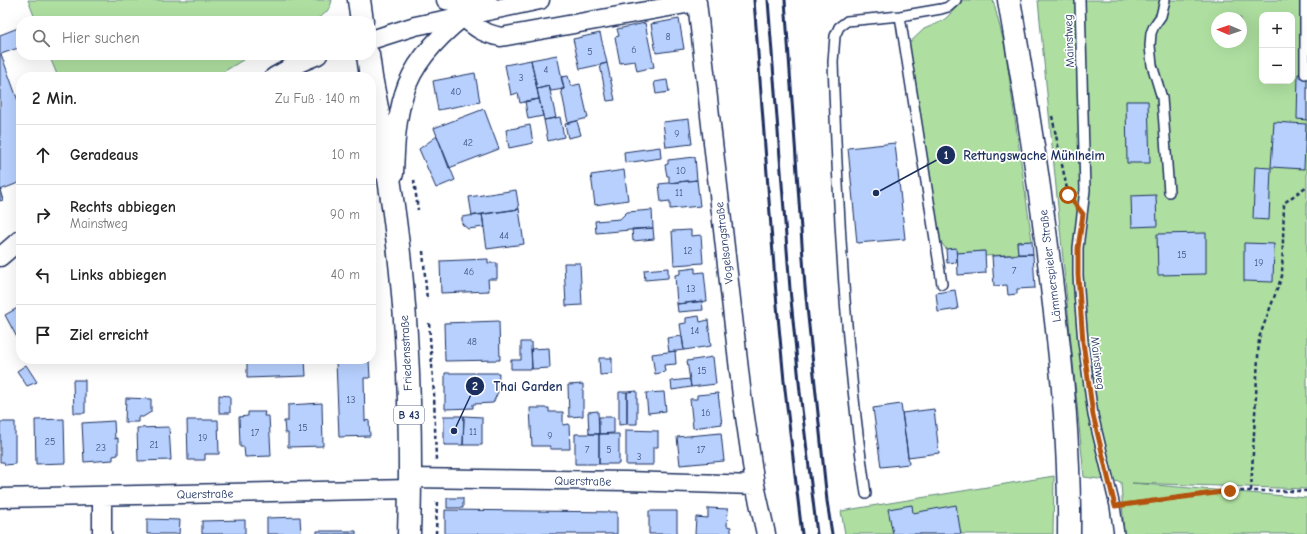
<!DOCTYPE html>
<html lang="de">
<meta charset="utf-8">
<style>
:root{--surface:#fff;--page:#f6f6f6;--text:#222;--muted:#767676;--line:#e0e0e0}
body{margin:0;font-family:"Comic Neue",sans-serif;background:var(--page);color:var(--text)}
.controls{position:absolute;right:12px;top:12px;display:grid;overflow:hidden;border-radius:8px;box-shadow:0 4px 16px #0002}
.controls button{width:36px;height:36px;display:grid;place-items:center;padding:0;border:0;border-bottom:1px solid var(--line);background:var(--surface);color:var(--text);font:20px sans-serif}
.compass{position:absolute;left:1211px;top:12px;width:36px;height:36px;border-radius:50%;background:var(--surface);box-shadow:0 4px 16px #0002;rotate:272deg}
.stop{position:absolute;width:12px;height:12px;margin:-9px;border:3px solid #b45309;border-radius:50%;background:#fff}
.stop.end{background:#b45309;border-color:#fff;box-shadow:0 1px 4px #0008}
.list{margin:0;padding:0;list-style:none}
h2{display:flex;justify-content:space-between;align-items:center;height:52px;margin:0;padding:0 16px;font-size:17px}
h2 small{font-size:13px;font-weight:400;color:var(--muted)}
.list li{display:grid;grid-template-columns:26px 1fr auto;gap:12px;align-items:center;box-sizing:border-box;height:60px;padding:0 16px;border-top:1px solid var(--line)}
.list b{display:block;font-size:15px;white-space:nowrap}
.list p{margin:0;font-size:13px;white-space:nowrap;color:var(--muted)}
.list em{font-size:13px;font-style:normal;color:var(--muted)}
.icon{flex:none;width:22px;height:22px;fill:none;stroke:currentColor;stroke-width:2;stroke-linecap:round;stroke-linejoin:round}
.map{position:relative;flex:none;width:1307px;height:534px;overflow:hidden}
.search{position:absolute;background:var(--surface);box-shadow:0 4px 16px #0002;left:16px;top:16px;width:360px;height:44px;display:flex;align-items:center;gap:10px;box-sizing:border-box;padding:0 14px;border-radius:16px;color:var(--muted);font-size:15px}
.panel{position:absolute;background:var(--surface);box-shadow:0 4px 16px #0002;left:16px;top:72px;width:360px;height:292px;border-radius:16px}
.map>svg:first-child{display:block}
.green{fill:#aedfa0;stroke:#64877f;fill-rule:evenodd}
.building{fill:#b7d0fe;stroke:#1b2f5e}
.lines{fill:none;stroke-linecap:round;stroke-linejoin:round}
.service-casing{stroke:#1b2f5e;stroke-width:12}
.minor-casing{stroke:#1b2f5e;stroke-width:21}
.secondary-casing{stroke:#1b2f5e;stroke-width:25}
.primary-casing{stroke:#1b2f5e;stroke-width:25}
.path{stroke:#1b2f5e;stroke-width:2.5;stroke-dasharray:4 3;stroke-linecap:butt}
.service{stroke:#fff;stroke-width:9}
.minor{stroke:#fff;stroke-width:18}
.secondary{stroke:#fff;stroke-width:22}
.primary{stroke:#fff;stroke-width:22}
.rail{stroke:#1b2f5e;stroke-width:3}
.route{stroke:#b45309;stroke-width:5}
.labels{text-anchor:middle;stroke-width:3.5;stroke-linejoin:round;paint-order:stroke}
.number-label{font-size:10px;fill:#425786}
.shield{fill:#fff;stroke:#5f6d8e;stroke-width:1}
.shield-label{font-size:11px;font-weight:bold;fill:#1b2f5e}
.street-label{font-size:12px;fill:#1b2f5e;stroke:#fff}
.leader{fill:none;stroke:#1b2f5e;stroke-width:1.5}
.callout-dot{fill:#1b2f5e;stroke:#fff;stroke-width:1.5}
.mark-label{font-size:12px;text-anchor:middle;font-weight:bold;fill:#fff}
.callout-label{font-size:13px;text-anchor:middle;font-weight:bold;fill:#1b2f5e;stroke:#fff;stroke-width:3.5;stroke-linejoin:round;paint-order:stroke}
</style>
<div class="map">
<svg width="1307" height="534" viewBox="0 0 1307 534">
<rect width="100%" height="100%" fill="#fff"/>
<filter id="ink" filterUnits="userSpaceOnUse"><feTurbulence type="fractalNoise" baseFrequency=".025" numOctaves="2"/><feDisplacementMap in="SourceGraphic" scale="8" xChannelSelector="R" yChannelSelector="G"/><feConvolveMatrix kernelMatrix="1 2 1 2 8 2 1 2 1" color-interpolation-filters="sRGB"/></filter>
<g filter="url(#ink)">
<path class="green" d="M28,0H332C330,11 323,16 313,21H36Z
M963,0H993L1005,47L1032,241L1017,242L1018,254L985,256L984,251L957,253L956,248L946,249L936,235L906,46L924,29L938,23L945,19L956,8Z
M1038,0H1307V489L1132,483L1307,498V534H1124L1121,482L1084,477ZM1262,15H1292V81H1262ZM1217,18H1241V42H1217Z
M49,55H251L215,77H58Z
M1054,476L1053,534H845L841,511Z"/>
<path class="building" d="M679,19L684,49L656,53L651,24Z
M645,23L654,67L637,71L635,61L620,63L615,37L619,36L617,29Z
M18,28L21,37V47L1,54L21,109V182L0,190L3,200L0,201V35Z
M600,33L607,63L580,69L573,39Z
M557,55L564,89L551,91L549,86L537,89L531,60Z
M531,60L539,99L520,103L518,93L511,95L505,65Z
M607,63L615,100L607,101L600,65Z
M475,73L480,102L438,110L433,81Z
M1298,74H1307V120L1297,119Z
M568,76L571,86L580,84L588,118L568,123L561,89H564L561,77Z
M667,80L669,92L656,94L654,82Z
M549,86L556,118L544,120L537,89Z
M539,99L543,116L528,119L525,101Z
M1126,101H1148L1150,163H1127Z
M484,109L499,149L449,168L434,128Z
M560,117L564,137L548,141L544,120Z
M689,119L692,144L666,147L663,122Z
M577,121L581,135L568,138L565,124Z
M1274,122L1306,124L1304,169L1271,167Z
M530,125L533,143L509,148L506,130Z
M437,136L455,180L436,188L419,149Z
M895,143L905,239L857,243L848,148Z
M660,147L661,158L625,163L624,152Z
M695,157L697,180L669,183V176H667L665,165L668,164V160Z
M1255,167L1271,168L1269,220L1253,219Z
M624,170L628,200L595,205L591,175Z
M697,180L700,206L670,209V201L661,202L659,184Z
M516,190L519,209L472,216L469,197Z
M1156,195L1157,226L1132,227L1131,196Z
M519,209L524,244L487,249L482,214Z
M652,210L653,228L596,233L595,221L620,219L627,212Z
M482,214L484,227L468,229L462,224V217Z
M653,228L654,239L633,241L632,229Z
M691,230V236L701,235L703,263L674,265L672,231Z
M1206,233V274L1158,275L1157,234Z
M1032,241L1033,254H1018L1017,242Z
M1244,243L1274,244L1273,282L1244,281Z
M956,248L957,262L947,263L946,249Z
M985,251L986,273L958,275L957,253Z
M1033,254L1035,288L1017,289V294L1008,295L1007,285L994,286L992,256Z
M488,259V263H497V279H488L489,291L441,293L440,261Z
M564,263H580L582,305L566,306Z
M668,268V278L645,280L644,270Z
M695,268V273L704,272L707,301L677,304L675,275L680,274V270Z
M955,290L958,309L938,312L936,293Z
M702,301L703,310L678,312L677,304Z
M21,306V345L5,315Z
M699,316L700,322L708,320L711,346L684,350L680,324L686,323V318Z
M499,321L500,360L445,361L444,323Z
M682,336L684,350L669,352L667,338Z
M521,342H531L532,369H511V360H521Z
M549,348L550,368L532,369L531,349Z
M675,351L676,364L664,365L665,372L655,374L652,354Z
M713,357L716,384L691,387L687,361Z
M599,358H612V374L600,375Z
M247,359H305L306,376L247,378Z
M369,360L370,378H364L365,421L369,420L370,436L339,437L336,361Z
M26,365L37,382L27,386L17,371Z
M445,373H499L498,392L493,403L473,404V408L445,409Z
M690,379L691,387L672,390L671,381Z
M73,380H85V413H74Z
M583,384V416L569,417L568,385Z
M637,391V424H627V392Z
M619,392H627V424L619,425Z
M664,392L666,411L648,413L646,393Z
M718,393L722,424L693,428L690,399H697V395Z
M219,395L230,396V413H219Z
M126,398L151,399V412L143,417H138V422H125Z
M322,403L323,446L288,447V433H285L284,421H288V405Z
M901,404L909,464L881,467L873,408Z
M530,408H549V412H563V425L569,424L570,449H550V446H532Z
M934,409L939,453L908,457L902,413Z
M598,411L599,434H589L588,412Z
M248,412H265L264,416H269L271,456L245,457L244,447H240L239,417L248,416Z
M444,416H464L463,445H444Z
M464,416L482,417V445H463Z
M599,417H614V433L599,434Z
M64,419L65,463L36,464L35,420Z
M187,420H218L219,454H205V460H188Z
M114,421L115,439L118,438V455L113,456V460L84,462L82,423Z
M0,422H15V464L5,465L4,462H0Z
M169,427L171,460L138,461L137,428Z
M626,430L658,431V447H653V465H626Z
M721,433L724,461L680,465L677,437Z
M575,434H599V464H575Z
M599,434H619V464H599Z
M447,498H463V508H447Z
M912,505L913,513L956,505L961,534H893L888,509Z
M708,508L728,509L727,526L731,527V534H695L696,517L708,518Z
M445,510L617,512V534H445Z
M649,511H677V534H649Z
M300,517L301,534H267V518Z
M147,519L180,520L179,534H147Z
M245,520V534H202V521Z
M317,531H356V534H317Z"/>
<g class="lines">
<defs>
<path id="service" d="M1080,0L1085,190L1078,248V275L1080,305L1083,342L1093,415L1115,506L1119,534
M1165,0L1161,16L1154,26L1151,33L1150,46L1152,65L1162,98L1169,192
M1305,0V74
M900,16L942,284
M866,494C845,351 838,207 833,62L835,36L839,27L847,21L900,16L941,9L948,7L956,0"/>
<path id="minor" d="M446,0L465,3L490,5
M371,40L415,26L540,0
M274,77L301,62L318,55
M371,144L382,171
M394,174C395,148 396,119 404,94C413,63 438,37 463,17C477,29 483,33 501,37L697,2L742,396L755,485L766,534
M0,257L21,239
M410,478L626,481L755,485
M0,498L410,489
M102,534V497"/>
<path id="secondary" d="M1009,0C1026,98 1042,197 1053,296C1063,375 1070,454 1069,534"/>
<path id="primary" d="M359,0L362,21
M368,55L371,77
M371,77C388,162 401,249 406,335C410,401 411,468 409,534"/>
</defs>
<use href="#service" class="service-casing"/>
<use href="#minor" class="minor-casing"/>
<use href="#secondary" class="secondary-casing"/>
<use href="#primary" class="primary-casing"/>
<path class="path" d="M1052,116L1068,194
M414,180L418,210
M423,251L427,300
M429,323L434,394L436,460
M1251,491L1259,338L1282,276L1284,203L1307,186
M1129,504L1230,491H1307
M436,534L437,499"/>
<use href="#service" class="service"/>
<use href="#minor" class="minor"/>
<use href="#secondary" class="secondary"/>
<use href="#primary" class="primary"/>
<path class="rail" d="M754,0L776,294L784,381L802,534
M768,0L790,289L800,392L817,534
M785,0L805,287L827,501L832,534"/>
</g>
</g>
<g class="lines" filter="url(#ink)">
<path class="route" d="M1068,195L1083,214L1078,248V275L1083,342L1093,415L1115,506L1230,491"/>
</g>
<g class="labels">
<g class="number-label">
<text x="668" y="40">8</text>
<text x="634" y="53">6</text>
<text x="590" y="55">5</text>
<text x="546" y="73">4</text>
<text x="521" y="81">3</text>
<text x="456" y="95">40</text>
<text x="677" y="137">9</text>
<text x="468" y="146">42</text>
<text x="681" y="174">10</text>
<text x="679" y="196">11</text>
<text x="504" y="239">44</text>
<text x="688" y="254">12</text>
<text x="1182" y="258">15</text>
<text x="1259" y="266">19</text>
<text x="1014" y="274">7</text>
<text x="469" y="275">46</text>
<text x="691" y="292">13</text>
<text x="695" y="334">14</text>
<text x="472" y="345">48</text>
<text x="702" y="374">15</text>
<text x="351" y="403">13</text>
<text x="706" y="416">16</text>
<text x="303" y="431">15</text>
<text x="473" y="435">11</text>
<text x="255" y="436">17</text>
<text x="550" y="439">9</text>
<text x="203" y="441">19</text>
<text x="50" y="445">25</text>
<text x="154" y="448">21</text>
<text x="101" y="451">23</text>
<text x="587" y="453">7</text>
<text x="609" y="453">5</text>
<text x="701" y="453">17</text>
<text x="639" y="460">3</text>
</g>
<rect class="shield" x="394" y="406" width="30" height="18" rx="3"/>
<g class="shield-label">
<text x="409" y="419">B 43</text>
</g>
<g class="street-label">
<text transform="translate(1069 41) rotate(-92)" y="4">Mainstweg</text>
<text transform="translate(724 243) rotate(-97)" y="4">Vogelsangstraße</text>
<text transform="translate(1050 266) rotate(-97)" y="4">Lämmerspieler Straße</text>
<text transform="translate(406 353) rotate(-93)" y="4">Friedensstraße</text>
<text transform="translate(1098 363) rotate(83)" y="4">Mainstweg</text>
<text transform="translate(583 481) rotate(1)" y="4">Querstraße</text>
<text transform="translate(205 494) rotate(-1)" y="4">Querstraße</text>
</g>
</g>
<path class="leader" d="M876 193L946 155M454 431L475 386"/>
<g class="callout-dot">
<circle cx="876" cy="193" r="4"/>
<circle cx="454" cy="431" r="4"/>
<circle cx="946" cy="155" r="10"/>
<circle cx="475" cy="386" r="10"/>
</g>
<g class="mark-label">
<text x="946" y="159">1</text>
<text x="475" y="390">2</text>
</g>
<g class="callout-label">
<text x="1034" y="160">Rettungswache Mühlheim</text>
<text x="528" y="391">Thai Garden</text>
</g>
</svg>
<div class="controls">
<button>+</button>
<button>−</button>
</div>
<svg class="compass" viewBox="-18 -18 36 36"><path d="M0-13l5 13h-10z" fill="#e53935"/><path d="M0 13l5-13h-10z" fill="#767676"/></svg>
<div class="stop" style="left:1068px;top:195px"></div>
<div class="stop end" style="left:1230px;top:491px"></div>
<div class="search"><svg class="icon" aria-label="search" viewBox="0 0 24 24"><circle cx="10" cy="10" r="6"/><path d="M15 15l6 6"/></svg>Hier suchen</div>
<section class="panel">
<h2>2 Min.<small>Zu Fuß · 140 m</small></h2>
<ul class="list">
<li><svg class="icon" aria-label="ahead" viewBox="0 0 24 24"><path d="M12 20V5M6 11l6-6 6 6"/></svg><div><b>Geradeaus</b></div><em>10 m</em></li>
<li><svg class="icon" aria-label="right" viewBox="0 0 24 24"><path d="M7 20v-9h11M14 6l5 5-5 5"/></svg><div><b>Rechts abbiegen</b><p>Mainstweg</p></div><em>90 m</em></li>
<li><svg class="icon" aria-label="left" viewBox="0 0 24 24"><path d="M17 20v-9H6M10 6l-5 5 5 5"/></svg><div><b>Links abbiegen</b></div><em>40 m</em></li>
<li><svg class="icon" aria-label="arrive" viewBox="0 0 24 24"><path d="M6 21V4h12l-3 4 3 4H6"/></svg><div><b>Ziel erreicht</b></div></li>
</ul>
</section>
</div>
